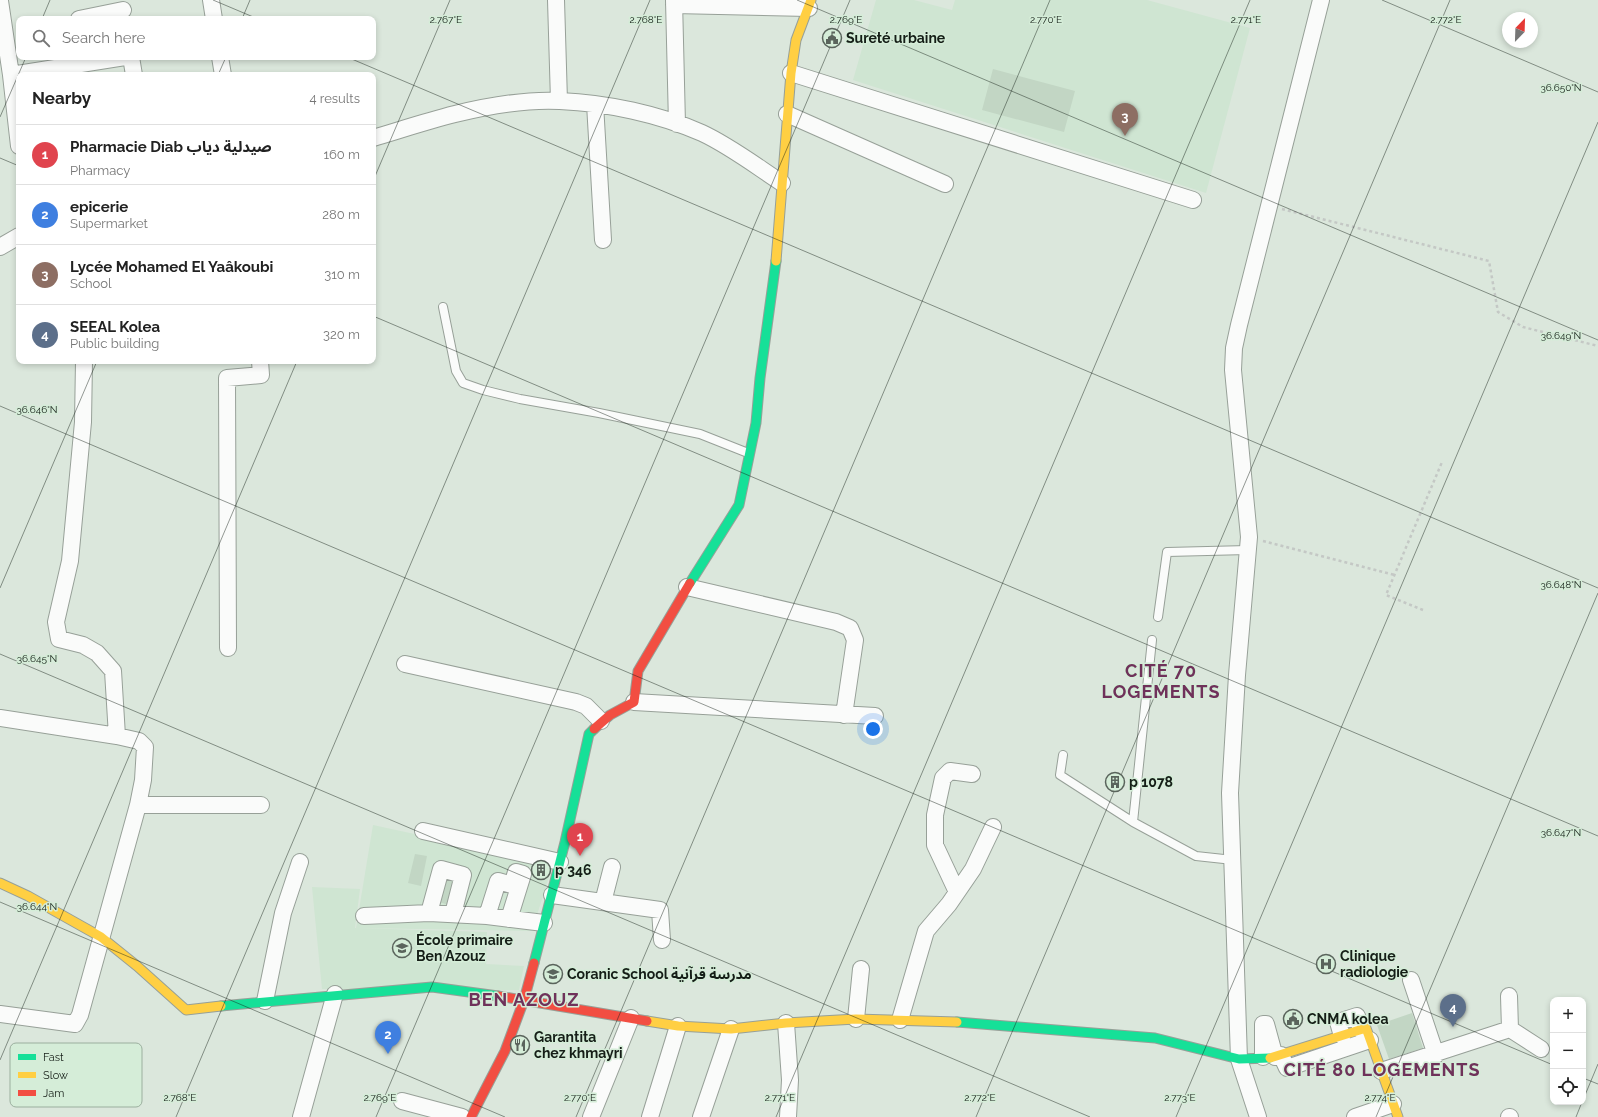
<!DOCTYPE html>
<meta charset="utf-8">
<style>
:root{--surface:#fff;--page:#f2f2f2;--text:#222;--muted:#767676;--line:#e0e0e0;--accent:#7c3aed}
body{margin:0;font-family:Raleway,"Noto Sans Arabic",sans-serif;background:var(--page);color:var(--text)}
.controls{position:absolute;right:12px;bottom:12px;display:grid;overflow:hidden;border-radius:8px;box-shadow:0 2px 6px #0003}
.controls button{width:36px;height:36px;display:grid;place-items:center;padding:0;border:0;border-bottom:1px solid var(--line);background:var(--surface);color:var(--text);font:20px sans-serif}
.compass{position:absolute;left:1502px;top:12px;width:36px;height:36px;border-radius:50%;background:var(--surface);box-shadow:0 2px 6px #0003;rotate:23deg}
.you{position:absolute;left:873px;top:729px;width:14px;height:14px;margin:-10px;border:3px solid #fff;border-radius:50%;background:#1a73e8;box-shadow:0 0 0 6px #1a73e833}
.badge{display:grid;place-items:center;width:26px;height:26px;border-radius:50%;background:var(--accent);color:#fff;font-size:13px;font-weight:700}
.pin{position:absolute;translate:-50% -33px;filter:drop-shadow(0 1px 2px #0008)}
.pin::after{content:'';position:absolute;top:21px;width:14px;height:12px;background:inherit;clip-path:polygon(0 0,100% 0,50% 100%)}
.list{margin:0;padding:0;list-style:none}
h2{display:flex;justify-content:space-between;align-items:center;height:52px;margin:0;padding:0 16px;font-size:17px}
h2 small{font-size:13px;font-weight:400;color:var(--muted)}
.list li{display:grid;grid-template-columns:26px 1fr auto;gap:12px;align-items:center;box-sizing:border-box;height:60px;padding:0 16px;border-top:1px solid var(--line)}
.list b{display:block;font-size:15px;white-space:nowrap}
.list p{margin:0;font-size:13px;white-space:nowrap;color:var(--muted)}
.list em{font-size:13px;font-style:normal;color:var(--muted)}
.icon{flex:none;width:22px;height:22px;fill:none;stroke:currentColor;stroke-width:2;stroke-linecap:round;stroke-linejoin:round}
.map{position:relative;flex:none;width:1598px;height:1117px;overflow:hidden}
.search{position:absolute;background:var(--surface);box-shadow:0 2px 6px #0003;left:16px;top:16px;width:360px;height:44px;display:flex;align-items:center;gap:10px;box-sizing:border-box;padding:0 14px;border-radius:8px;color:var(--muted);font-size:15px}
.panel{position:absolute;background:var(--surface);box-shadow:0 2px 6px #0003;left:16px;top:72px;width:360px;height:292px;border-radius:8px}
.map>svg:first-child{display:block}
.built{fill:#cfe5d2}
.green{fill:#c2d6c4}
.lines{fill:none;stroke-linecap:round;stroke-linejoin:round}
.lane-casing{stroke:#97a098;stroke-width:10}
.street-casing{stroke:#97a098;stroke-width:18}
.fast-casing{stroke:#97a098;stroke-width:11}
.slow-casing{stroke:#97a098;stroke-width:11}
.jam-casing{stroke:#97a098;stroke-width:11}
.path{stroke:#c4c8c5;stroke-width:2.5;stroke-dasharray:3 3;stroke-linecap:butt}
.lane{stroke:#fafbfa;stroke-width:8}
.street{stroke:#fafbfa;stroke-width:16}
.fast{stroke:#16e098;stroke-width:9}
.slow{stroke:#ffcf43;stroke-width:9}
.jam{stroke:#f24e42;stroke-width:9}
.ticks{fill:none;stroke:#151e17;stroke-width:1;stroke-opacity:0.45}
.labels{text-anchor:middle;stroke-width:3;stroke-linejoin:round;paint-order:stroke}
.poi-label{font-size:14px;font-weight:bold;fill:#151e17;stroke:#d5edd8;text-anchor:start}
.district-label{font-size:18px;font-weight:bold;letter-spacing:1px;fill:#6f325a;stroke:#d5edd8}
.key{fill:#d5edd8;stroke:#9baf9e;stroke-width:1}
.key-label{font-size:11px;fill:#151e17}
.ticks-label{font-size:10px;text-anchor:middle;fill:#151e17;stroke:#d5edd8;stroke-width:3;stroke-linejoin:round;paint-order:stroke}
</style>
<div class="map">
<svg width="1598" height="1117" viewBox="0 0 1598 1117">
<rect width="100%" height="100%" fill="#dbe7dc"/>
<path class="built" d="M876,0H914L952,10L955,0H1147L1250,28L1206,193L853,80Z
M373,825L553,864L532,931L357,928L487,932L486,964L524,966L519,990L322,989L312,887L360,889L355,928H356Z"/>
<path class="green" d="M993,69L1075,91L1064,132L982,110Z
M415,854L427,856L421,886L408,883Z
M446,878H456L449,905L439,902Z
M1412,1013L1423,1048L1389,1059L1377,1025Z"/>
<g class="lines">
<defs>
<path id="lane" d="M443,307L456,371L463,383L483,390L520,399L599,413L700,434L748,453
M1158,617L1167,552L1248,550
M1152,640L1133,822L1196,856L1233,860
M1063,755L1060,775L1133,822"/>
<path id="street" d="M211,0L214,19
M556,0L559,101
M674,0L677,124
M0,1L11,75L19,146
M674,5L809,8
M79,19L123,10
M131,57L134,75
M220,57L223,75
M791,73L1193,200
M11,75L125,57
M595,104L603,240
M787,114L945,184
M373,138C400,130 427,121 455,114C488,106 526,99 560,101C607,103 659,114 702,133C730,146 756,166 782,183
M0,247L19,236
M687,587L836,622L850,628L855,640L844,715
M228,648L227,378L261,375L260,361
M405,664L576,702L586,706L601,721
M634,702L875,716
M0,718L117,736L113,671L97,653L83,645L59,639L56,622L70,561L83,422L84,361
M117,736L139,741L145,747L143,780L138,805
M423,831L560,862
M957,892L935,845V815L943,778L950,771L972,774
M552,895L660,910L662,940
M603,902L612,867
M429,913L441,869L463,875L453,914
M364,916L429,913L487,916L544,923
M487,916L498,881L512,885L516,872L523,874L509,919
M1411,980L1436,1055
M265,1001L283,913L300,862
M0,1014L75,1024L80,1015L138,805H261
M856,1019L861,969
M900,1020L926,931L949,904L973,869L993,827
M786,1023L790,1080L788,1117
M1510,1029L1541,1049
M1342,1036L1338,1022L1357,1016L1361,1030
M1281,1055L1287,1068L1370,1040
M1263,1057V1024H1266L1275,1057
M1381,1071L1510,1029L1509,996
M402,1101L462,1117
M301,1117L335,994
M591,1117L631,1018
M650,1117L678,1026
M701,1117L731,1029
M1258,1117L1239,1059L1230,793L1237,675L1249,537L1233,370L1234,348L1239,325L1321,0
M1355,1117L1393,1104
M1509,1117H1510"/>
<path id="fast" d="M690,583L739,505L756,423L760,378L776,261
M534,963L565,842L589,734L594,729
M221,1006L432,987L498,996
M957,1022L1155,1038L1239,1059L1270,1058"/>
<path id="slow" d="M776,261L791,73L796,40L811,0
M0,883L28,896L101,937L137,966L186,1010L221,1006
M647,1021L678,1026L731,1029L786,1023L856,1019L957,1022
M1270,1058L1366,1028L1398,1117"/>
<path id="jam" d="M594,729L610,715L634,702L638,671L690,583
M498,996L647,1021
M471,1117L505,1051L524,1000L534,963"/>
</defs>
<use href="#lane" class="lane-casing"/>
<use href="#street" class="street-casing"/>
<use href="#fast" class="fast-casing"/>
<use href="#slow" class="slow-casing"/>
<use href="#jam" class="jam-casing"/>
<path class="path" d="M1282,209L1489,261L1498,312L1523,327L1598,346
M1263,541L1395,575
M1423,610L1386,595L1442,462"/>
<use href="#lane" class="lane"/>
<use href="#street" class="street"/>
<use href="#fast" class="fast"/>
<use href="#slow" class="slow"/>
<use href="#jam" class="jam"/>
</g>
<path class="ticks" d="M213,0L258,19M797,0L1598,340M1382,0L1598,92M42,19L50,0M242,19L250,0M347,57L1598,588M218,75L226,57M0,117L26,57M0,158L19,166M373,181L450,0M373,316L1598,836M0,406L1553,1065M0,588L97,361M0,654L1090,1117M0,902L505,1117M0,1060L297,361M1583,1078L1598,1084M1583,1100L1598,1064M176,1117L650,0M376,1117L850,0M576,1117L1050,0M776,1117L1250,0M976,1117L1450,0M1176,1117L1598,122M1376,1117L1598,593M1576,1117L1582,1102"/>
<defs>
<symbol id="civic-ring" viewBox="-11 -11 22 22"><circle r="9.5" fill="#d5edd8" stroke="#5a645c" stroke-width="1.5"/><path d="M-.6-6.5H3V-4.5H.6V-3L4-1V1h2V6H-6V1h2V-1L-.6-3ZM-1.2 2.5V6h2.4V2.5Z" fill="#5a645c"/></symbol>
<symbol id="building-ring" viewBox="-11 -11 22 22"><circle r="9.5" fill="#d5edd8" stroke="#5a645c" stroke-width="1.5"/><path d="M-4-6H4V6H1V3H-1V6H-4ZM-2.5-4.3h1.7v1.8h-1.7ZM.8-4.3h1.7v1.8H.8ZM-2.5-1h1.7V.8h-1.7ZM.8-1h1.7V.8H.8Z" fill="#5a645c"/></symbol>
<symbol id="school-ring" viewBox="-11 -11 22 22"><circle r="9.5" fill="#d5edd8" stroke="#5a645c" stroke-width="1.5"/><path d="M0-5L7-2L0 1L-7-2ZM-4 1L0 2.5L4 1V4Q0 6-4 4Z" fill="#5a645c"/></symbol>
<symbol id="hospital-ring" viewBox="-11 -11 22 22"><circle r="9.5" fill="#d5edd8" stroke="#5a645c" stroke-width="1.5"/><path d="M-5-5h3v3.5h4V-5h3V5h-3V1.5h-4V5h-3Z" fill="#5a645c"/></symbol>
<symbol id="restaurant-ring" viewBox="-11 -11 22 22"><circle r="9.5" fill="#d5edd8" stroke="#5a645c" stroke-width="1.5"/><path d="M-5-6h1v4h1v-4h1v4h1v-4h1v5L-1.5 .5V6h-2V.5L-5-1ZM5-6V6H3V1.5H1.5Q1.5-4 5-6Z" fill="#5a645c"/></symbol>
</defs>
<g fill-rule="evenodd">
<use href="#civic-ring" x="821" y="27" width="22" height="22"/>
<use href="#building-ring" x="1104" y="771" width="22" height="22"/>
<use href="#building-ring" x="530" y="859" width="22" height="22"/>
<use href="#school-ring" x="391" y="937" width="22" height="22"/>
<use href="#hospital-ring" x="1315" y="953" width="22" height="22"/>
<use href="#school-ring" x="542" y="963" width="22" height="22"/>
<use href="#civic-ring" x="1282" y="1008" width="22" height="22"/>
<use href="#restaurant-ring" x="509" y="1034" width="22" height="22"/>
</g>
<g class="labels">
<g class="poi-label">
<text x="846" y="43">Sureté urbaine</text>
<text x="1129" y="787">p 1078</text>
<text x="555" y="875">p 346</text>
<text x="416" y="945">École primaire<tspan x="416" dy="16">Ben Azouz</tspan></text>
<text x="1340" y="961">Clinique<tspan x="1340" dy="16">radiologie</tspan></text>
<text x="567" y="979">Coranic School مدرسة قرآنية</text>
<text x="1307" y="1024">CNMA kolea</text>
<text x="534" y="1042">Garantita<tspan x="534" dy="16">chez khmayri</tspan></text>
</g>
<g class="district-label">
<text x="1161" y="677">CITÉ 70<tspan x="1161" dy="21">LOGEMENTS</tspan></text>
<text x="524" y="1006">BEN AZOUZ</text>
<text x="1382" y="1076">CITÉ 80 LOGEMENTS</text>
</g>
</g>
<rect x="10" y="1043" width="132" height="64" rx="6" class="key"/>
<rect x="18" y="1054" width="18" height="6" fill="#16e098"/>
<rect x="18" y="1072" width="18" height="6" fill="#ffcf43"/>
<rect x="18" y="1090" width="18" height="6" fill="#f24e42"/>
<g class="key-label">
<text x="43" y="1061">Fast</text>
<text x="43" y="1079">Slow</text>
<text x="43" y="1097">Jam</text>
</g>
<g class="ticks-label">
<text x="446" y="23">2.767°E</text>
<text x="646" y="23">2.768°E</text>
<text x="846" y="23">2.769°E</text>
<text x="1046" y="23">2.770°E</text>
<text x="1246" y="23">2.771°E</text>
<text x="1446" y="23">2.772°E</text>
<text x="1561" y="91">36.650°N</text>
<text x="1561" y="339">36.649°N</text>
<text x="37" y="413">36.646°N</text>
<text x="1561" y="588">36.648°N</text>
<text x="37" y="662">36.645°N</text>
<text x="1561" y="836">36.647°N</text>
<text x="37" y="910">36.644°N</text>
<text x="180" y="1101">2.768°E</text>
<text x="380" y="1101">2.769°E</text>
<text x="580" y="1101">2.770°E</text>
<text x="780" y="1101">2.771°E</text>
<text x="980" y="1101">2.772°E</text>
<text x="1180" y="1101">2.773°E</text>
<text x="1380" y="1101">2.774°E</text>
</g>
</svg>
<div class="controls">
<button>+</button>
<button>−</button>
<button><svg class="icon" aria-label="locate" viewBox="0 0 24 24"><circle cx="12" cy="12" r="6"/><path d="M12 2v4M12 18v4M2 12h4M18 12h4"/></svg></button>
</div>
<svg class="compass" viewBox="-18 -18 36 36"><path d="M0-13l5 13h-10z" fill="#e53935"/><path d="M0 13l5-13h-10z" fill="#767676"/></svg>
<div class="you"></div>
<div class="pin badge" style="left:580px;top:856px;background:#e0444e">1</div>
<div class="pin badge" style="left:388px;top:1054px;background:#3f7fe0">2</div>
<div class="pin badge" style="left:1125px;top:136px;background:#8d6e63">3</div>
<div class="pin badge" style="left:1453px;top:1027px;background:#5c6f8a">4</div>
<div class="search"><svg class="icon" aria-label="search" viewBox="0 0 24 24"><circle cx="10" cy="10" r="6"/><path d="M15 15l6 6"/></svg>Search here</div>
<section class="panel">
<h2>Nearby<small>4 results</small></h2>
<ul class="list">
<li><span class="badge" style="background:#e0444e">1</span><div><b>Pharmacie Diab صيدلية دياب</b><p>Pharmacy</p></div><em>160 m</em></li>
<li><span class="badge" style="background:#3f7fe0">2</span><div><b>epicerie</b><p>Supermarket</p></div><em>280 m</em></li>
<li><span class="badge" style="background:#8d6e63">3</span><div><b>Lycée Mohamed El Yaâkoubi</b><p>School</p></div><em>310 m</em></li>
<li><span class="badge" style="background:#5c6f8a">4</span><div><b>SEEAL Kolea</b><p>Public building</p></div><em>320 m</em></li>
</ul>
</section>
</div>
